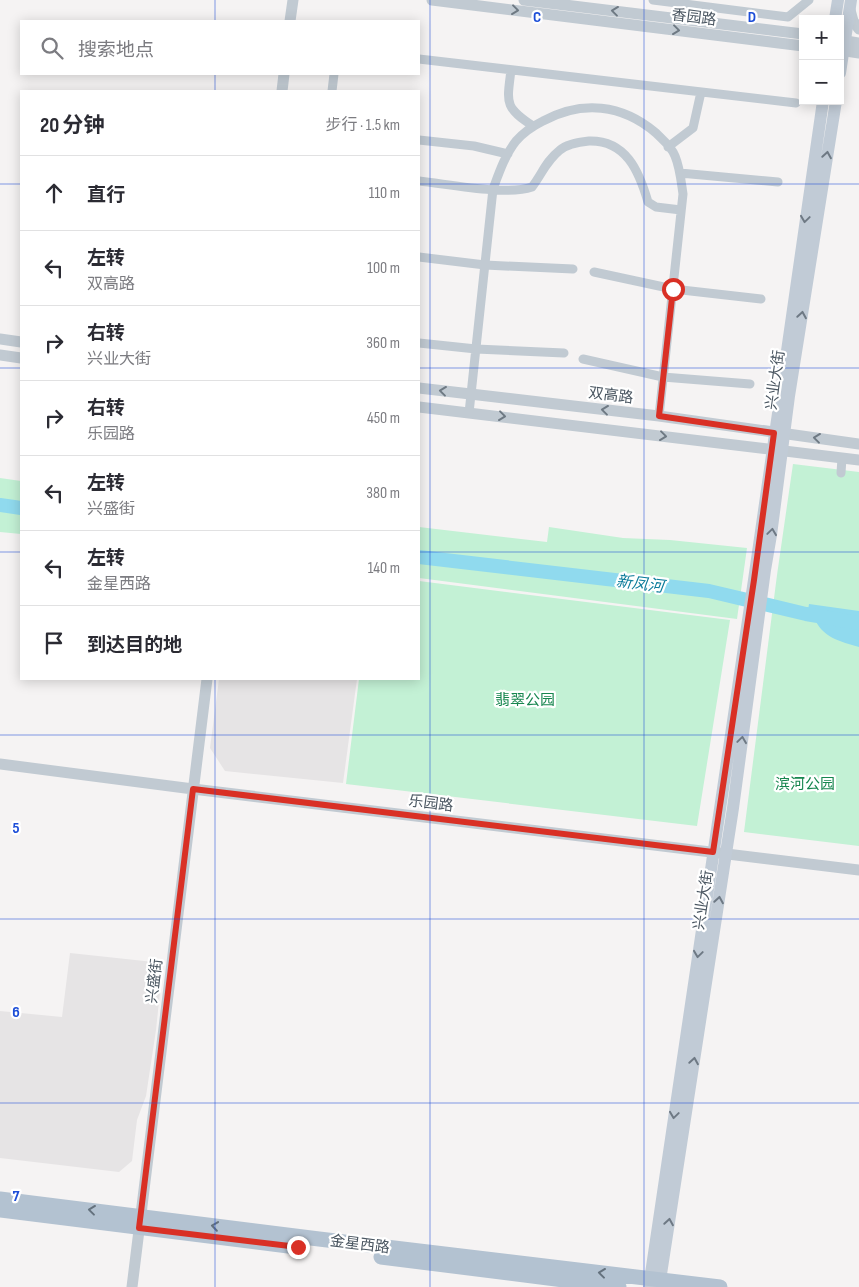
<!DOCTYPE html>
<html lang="zh">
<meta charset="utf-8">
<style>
:root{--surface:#fff;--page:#f7f7f7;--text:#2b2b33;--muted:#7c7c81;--line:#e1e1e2}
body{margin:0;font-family:"Sofia Sans Condensed","Noto Sans SC",sans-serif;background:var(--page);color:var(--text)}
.controls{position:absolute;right:15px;top:15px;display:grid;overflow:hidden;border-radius:0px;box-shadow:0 2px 12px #0003}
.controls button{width:45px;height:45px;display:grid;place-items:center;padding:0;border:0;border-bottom:1px solid var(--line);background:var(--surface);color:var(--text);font:25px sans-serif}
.stop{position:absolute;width:15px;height:15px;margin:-11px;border:4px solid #d93025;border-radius:50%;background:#fff}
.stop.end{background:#d93025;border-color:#fff;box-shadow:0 1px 5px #0008}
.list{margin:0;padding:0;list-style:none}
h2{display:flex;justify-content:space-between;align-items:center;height:65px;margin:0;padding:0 20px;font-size:21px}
h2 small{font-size:16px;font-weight:400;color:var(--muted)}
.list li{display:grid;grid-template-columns:32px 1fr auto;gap:15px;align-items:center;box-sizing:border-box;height:75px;padding:0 20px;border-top:1px solid var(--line)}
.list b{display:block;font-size:19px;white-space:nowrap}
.list p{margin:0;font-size:16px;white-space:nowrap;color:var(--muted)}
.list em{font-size:16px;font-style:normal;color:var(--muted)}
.icon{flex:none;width:28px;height:28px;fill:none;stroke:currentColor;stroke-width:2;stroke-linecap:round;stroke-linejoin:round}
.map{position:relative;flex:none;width:859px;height:1287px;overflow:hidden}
.search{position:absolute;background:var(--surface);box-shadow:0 2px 12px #0003;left:20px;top:20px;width:400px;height:55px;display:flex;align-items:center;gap:12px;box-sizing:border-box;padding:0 18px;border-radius:0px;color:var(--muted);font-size:19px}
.panel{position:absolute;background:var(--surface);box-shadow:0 2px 12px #0003;left:20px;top:90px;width:400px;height:590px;border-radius:0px}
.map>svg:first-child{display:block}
.education{fill:#e6e4e5}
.green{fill:#c3f1d5}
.water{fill:#90daee}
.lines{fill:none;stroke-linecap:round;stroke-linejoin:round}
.river{stroke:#90daee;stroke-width:14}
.minor{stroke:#c1cad2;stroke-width:9}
.tertiary{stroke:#c1cad2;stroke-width:11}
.secondary{stroke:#c1cbd6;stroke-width:12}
.primary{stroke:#b3c2d1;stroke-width:15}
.oneway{stroke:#6e7983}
.oneway2{stroke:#6e7984}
.oneway3{stroke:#64717d}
.route{stroke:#d93025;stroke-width:6}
.grid{fill:none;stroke:#1d4ed8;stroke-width:1;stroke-opacity:0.55}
.labels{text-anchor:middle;stroke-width:4.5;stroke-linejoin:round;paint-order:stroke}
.street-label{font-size:15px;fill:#4a5661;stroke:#fff}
.park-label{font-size:15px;fill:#17864f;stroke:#fff}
.water-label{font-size:16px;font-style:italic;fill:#0c7c9b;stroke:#fff}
.grid-label{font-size:16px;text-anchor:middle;font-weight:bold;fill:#1d4ed8;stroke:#fff;stroke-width:4.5;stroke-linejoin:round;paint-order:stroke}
</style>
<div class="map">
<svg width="859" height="1287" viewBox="0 0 859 1287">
<rect width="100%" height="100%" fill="#f5f3f3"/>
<path class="education" d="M219,679H357L343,783L225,771L210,748Z
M70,953L163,963L156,1030L146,1096L137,1120L132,1161L119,1172L0,1158V1011L62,1017Z"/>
<path class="green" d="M793,464L859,472V846L744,832L777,575Z
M0,478L21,481V534L0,532Z
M419,527L547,542L549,527L623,538L670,540L747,548L737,619L419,578Z
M419,581L730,620L697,826L346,784L359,679H419Z"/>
<path class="water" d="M809,604L859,611V647C841,642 821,637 814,617L807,616Z"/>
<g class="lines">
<path class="river" d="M0,505L21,508
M419,557L709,591L806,614L859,623"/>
<path class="minor" d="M653,0L788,17L809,0
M419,59L796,103
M511,70C507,103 504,107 533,126
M332,91L334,74
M419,140L474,146L508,154
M668,147L693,128L701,92
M680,173L778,182
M419,181C448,184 506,196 532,187C542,174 546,161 560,150C567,144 580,142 589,141C626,140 639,171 648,202L656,207L681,210
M419,257L485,265L573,269
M594,272L673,289L761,299
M419,343L476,349L564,353
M583,359L663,377L750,384
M469,413L493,189C499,173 505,155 516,141C523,133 533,126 543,121C582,100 622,104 656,133C663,140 672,147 675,156C680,168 681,181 683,194L659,416
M841,473L842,458"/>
<path class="tertiary" d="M432,0L803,46
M524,0L803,34
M850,10L853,21L859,29
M290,21L293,0
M840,40L859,43
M840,50L859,53
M282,91L284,74
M0,339L21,342
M0,355L21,358
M419,388L659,416L859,444
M419,407L859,460
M0,764L193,789L859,870
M132,1287L207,679"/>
<path class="secondary" d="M835,19L838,0
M840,73L851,0
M649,1287L754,580L823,101
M659,1287L733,808L765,570L771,535L789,396L836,101"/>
<path class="primary" d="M0,1199L319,1239L720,1287
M0,1210L296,1247
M381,1257L619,1287"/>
</g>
<defs><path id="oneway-chevron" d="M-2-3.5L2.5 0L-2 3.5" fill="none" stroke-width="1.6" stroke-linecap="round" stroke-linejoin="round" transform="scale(1.25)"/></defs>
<g class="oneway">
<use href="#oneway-chevron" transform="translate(515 10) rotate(7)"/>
<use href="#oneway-chevron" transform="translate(615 11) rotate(-173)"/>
<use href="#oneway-chevron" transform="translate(676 30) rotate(7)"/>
<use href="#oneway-chevron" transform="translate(443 391) rotate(-173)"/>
<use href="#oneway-chevron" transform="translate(605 410) rotate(-173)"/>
<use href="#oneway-chevron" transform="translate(502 416) rotate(7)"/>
<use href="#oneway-chevron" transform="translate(663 436) rotate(7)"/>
<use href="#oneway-chevron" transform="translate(817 438) rotate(-173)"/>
</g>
<g class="oneway2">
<use href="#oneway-chevron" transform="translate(827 155) rotate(-81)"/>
<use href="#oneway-chevron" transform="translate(805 219) rotate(98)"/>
<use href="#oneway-chevron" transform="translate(802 315) rotate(-81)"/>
<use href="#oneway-chevron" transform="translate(772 532) rotate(-82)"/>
<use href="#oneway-chevron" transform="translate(742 740) rotate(-82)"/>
<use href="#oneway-chevron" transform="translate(719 900) rotate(-81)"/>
<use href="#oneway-chevron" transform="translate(698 954) rotate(98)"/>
<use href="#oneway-chevron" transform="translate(694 1061) rotate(-81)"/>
<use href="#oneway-chevron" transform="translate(674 1115) rotate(98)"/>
<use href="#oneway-chevron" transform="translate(669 1222) rotate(-81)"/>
</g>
<g class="oneway3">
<use href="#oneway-chevron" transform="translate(92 1210) rotate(-173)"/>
<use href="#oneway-chevron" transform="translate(215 1226) rotate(-172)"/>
<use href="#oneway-chevron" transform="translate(602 1273) rotate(-173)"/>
</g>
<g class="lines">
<path class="route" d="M298,1247L139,1228L193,789L713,852L754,580L774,433L659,416L673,289"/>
</g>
<path class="grid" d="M215,0V21M430,0V1287M644,0V1287M215,74V91M0,184H21M419,184H859M0,368H21M419,368H859M0,552H21M419,552H859M215,679V1287M0,735H859M0,919H859M0,1103H859"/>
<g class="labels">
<g class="street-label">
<text transform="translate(694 17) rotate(7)" y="5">香园路</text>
<text transform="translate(775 380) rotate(-82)" y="5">兴业大街</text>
<text transform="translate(611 395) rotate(7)" y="5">双高路</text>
<text transform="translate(431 803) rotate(7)" y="5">乐园路</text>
<text transform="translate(703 900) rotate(-81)" y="5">兴业大街</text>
<text transform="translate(154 981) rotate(-83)" y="5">兴盛街</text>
<text transform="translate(360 1244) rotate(7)" y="5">金星西路</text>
</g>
<g class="park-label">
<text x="525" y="705">翡翠公园</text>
<text x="805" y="789">滨河公园</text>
</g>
<g class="water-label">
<text transform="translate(640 583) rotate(7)" y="6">新凤河</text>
</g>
</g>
<g class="grid-label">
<text x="537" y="22">C</text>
<text x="752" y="22">D</text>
<text x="16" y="833">5</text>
<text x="16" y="1017">6</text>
<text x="16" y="1201">7</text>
</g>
</svg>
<div class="controls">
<button>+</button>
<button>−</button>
</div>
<div class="stop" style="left:673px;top:289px"></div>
<div class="stop end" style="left:298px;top:1247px"></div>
<div class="search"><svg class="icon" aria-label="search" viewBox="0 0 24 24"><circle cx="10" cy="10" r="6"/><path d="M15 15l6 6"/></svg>搜索地点</div>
<section class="panel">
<h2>20 分钟<small>步行 · 1.5 km</small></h2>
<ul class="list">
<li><svg class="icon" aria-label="ahead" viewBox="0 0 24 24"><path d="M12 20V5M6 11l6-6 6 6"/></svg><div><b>直行</b></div><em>110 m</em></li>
<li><svg class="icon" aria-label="left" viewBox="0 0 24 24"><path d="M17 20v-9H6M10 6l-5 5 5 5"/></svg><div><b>左转</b><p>双高路</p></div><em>100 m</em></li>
<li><svg class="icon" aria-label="right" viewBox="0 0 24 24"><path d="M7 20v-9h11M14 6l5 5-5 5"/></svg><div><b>右转</b><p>兴业大街</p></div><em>360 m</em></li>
<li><svg class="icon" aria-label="right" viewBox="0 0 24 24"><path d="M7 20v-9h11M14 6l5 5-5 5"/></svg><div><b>右转</b><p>乐园路</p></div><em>450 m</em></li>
<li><svg class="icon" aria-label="left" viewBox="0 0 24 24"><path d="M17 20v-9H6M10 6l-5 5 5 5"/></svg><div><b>左转</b><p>兴盛街</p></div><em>380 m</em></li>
<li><svg class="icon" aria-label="left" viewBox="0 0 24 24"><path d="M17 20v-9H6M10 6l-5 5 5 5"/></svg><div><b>左转</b><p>金星西路</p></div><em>140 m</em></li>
<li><svg class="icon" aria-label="arrive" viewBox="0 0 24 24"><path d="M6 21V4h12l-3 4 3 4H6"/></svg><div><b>到达目的地</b></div></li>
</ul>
</section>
</div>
